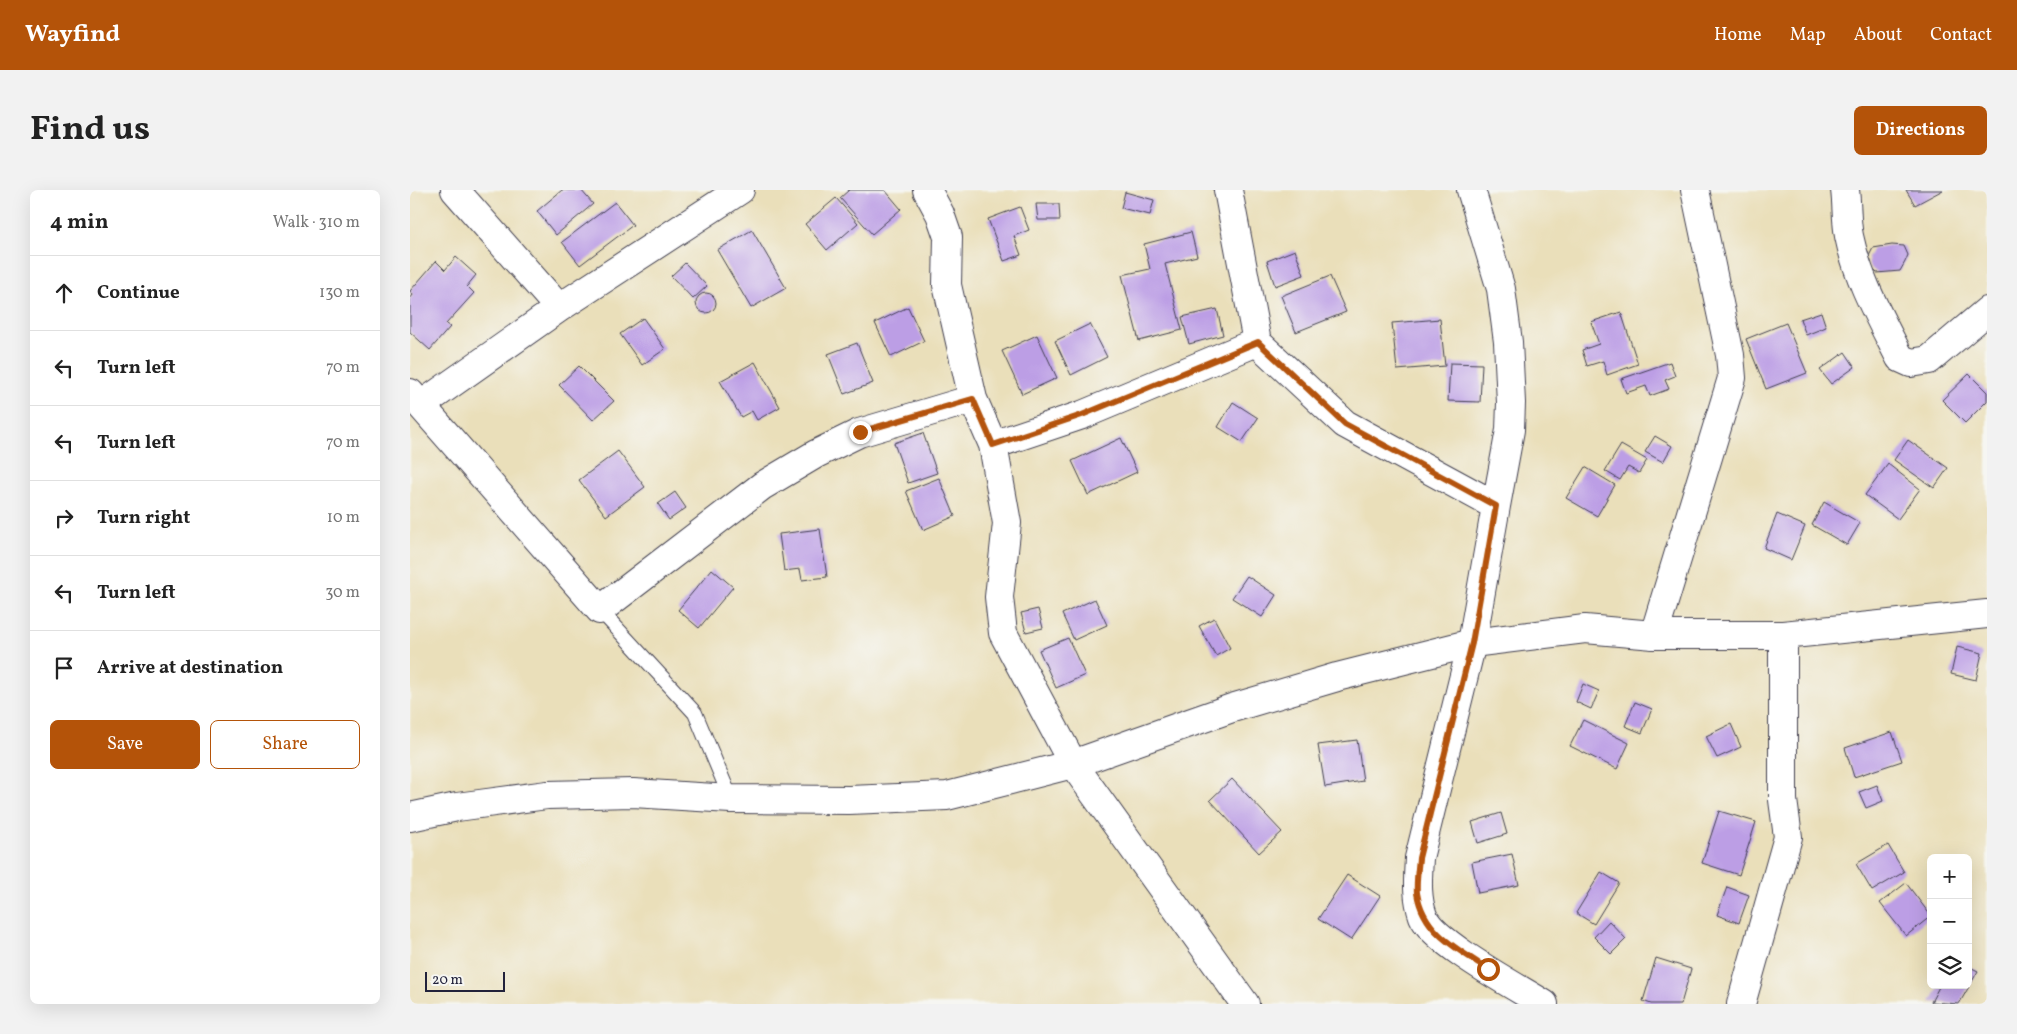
<!DOCTYPE html>
<meta charset="utf-8">
<style>
:root{--surface:#fff;--page:#f2f2f2;--text:#222;--muted:#767676;--line:#e0e0e0;--accent:#b45309}
body{margin:0;font-family:Vollkorn,serif;background:var(--page);color:var(--text)}
.controls{position:absolute;right:15px;bottom:15px;display:grid;overflow:hidden;border-radius:8px;box-shadow:0 5px 20px #0002}
.controls button{width:45px;height:45px;display:grid;place-items:center;padding:0;border:0;border-bottom:1px solid var(--line);background:var(--surface);color:var(--text);font:25px sans-serif}
.scale{position:absolute;left:15px;bottom:12px;width:80px;box-sizing:border-box;padding-left:5px;border:2px solid #22223b;border-top:0;font-size:14px;line-height:18px;white-space:nowrap;color:#22223b;-webkit-text-stroke:4px #f6f6f2;paint-order:stroke}
.stop{position:absolute;width:15px;height:15px;margin:-11px;border:4px solid #b45309;border-radius:50%;background:#fff}
.stop.end{background:#b45309;border-color:#fff;box-shadow:0 1px 5px #0008}
.list{margin:0;padding:0;list-style:none}
h2{display:flex;justify-content:space-between;align-items:center;height:65px;margin:0;padding:0 20px;font-size:21px}
h2 small{font-size:16px;font-weight:400;color:var(--muted)}
.list li{display:grid;grid-template-columns:32px 1fr auto;gap:15px;align-items:center;box-sizing:border-box;height:75px;padding:0 20px;border-top:1px solid var(--line)}
.list b{display:block;font-size:19px;white-space:nowrap}
.list em{font-size:16px;font-style:normal;color:var(--muted)}
.actions{display:flex;gap:10px;padding:15px 20px}
.actions a{flex:1;padding:11px 0;border:1px solid var(--accent);border-radius:8px;text-align:center;font-size:18px;color:var(--accent)}
.actions .main{background:var(--accent);color:#fff}
.icon{flex:none;width:28px;height:28px;fill:none;stroke:currentColor;stroke-width:2;stroke-linecap:round;stroke-linejoin:round}
.map{position:relative;flex:none;width:1577px;height:814px;overflow:hidden;border-radius:8px}
header{display:flex;align-items:center;gap:30px;box-sizing:border-box;height:70px;padding:0 25px;background:var(--accent);color:#fff}
header strong{font-size:24px}
nav{display:flex;gap:28px;margin-inline-start:auto;font-size:18px}
.intro{display:flex;align-items:center;justify-content:space-between;box-sizing:border-box;height:120px;padding:0 30px}
h1{margin:0;font-size:35px}
.button{padding:12px 22px;border-radius:8px;background:var(--accent);color:#fff;font-size:18px;font-weight:700}
main{display:flex;gap:30px;padding:0 30px}
aside{flex:1;background:var(--surface);border-radius:8px;box-shadow:0 5px 20px #0002}
.map>svg:first-child{display:block}
.building{fill:#bc9ee5}
.lines{fill:none;stroke-linecap:round;stroke-linejoin:round}
.service-casing{stroke:#403e4e;stroke-width:16}
.minor-casing{stroke:#403e4e;stroke-width:30}
.tertiary-casing{stroke:#403e4e;stroke-width:30}
.service{stroke:#fff;stroke-width:14}
.minor{stroke:#fff;stroke-width:28}
.tertiary{stroke:#fff;stroke-width:28}
.route{stroke:#b45309;stroke-width:6}
</style>
<header>
<strong>Wayfind</strong>
<nav><a>Home</a><a>Map</a><a>About</a><a>Contact</a></nav>
</header>
<div class="intro"><h1>Find us</h1><a class="button">Directions</a></div>
<main>
<aside>
<h2>4 min<small>Walk · 310 m</small></h2>
<ul class="list">
<li><svg class="icon" aria-label="ahead" viewBox="0 0 24 24"><path d="M12 20V5M6 11l6-6 6 6"/></svg><div><b>Continue</b></div><em>130 m</em></li>
<li><svg class="icon" aria-label="left" viewBox="0 0 24 24"><path d="M17 20v-9H6M10 6l-5 5 5 5"/></svg><div><b>Turn left</b></div><em>70 m</em></li>
<li><svg class="icon" aria-label="left" viewBox="0 0 24 24"><path d="M17 20v-9H6M10 6l-5 5 5 5"/></svg><div><b>Turn left</b></div><em>70 m</em></li>
<li><svg class="icon" aria-label="right" viewBox="0 0 24 24"><path d="M7 20v-9h11M14 6l5 5-5 5"/></svg><div><b>Turn right</b></div><em>10 m</em></li>
<li><svg class="icon" aria-label="left" viewBox="0 0 24 24"><path d="M17 20v-9H6M10 6l-5 5 5 5"/></svg><div><b>Turn left</b></div><em>30 m</em></li>
<li><svg class="icon" aria-label="arrive" viewBox="0 0 24 24"><path d="M6 21V4h12l-3 4 3 4H6"/></svg><div><b>Arrive at destination</b></div></li>
</ul>
<div class="actions"><a class="main">Save</a><a>Share</a></div>
</aside>
<div class="map">
<svg width="1577" height="814" viewBox="0 0 1577 814">
<rect width="100%" height="100%" fill="#f6f6f2"/>
<filter id="ink" filterUnits="userSpaceOnUse"><feTurbulence type="fractalNoise" baseFrequency=".02" numOctaves="2"/><feDisplacementMap in="SourceGraphic" scale="10" xChannelSelector="R" yChannelSelector="G"/><feConvolveMatrix kernelMatrix="1 2 1 2 8 2 1 2 1" color-interpolation-filters="sRGB"/></filter>
<filter id="wash" filterUnits="userSpaceOnUse"><feTurbulence type="fractalNoise" baseFrequency=".0096" numOctaves="4" result="noise"/><feDisplacementMap in="SourceGraphic" scale="20" xChannelSelector="R" yChannelSelector="G"/><feGaussianBlur stdDeviation="1.12" result="paint"/><feColorMatrix in="noise" values="0 0 0 0 0 0 0 0 0 0 0 0 0 0 0 0 0 1.4 0 .05"/><feComposite in="paint" operator="in"/></filter>
<g filter="url(#wash)">
<rect width="100%" height="100%" fill="#eadfba"/>
<g id="blocks">
<path class="building" d="M152,0H171L183,14L146,45L127,21Z
M439,0H475L491,19L462,44L430,8Z
M1496,0H1533L1505,15Z
M715,2L744,10L740,25L711,18Z
M426,8L448,33L417,60L395,34Z
M205,12L223,35L170,75L152,52Z
M626,14H649L650,30H628Z
M610,17L619,40L604,46L611,65L594,71L578,29Z
M342,40L376,98L341,118L307,60Z
M781,42L787,66L755,74L772,140L729,151L712,85L740,79L734,54Z
M1482,55L1494,56L1498,65L1495,72L1490,81L1467,83L1459,76L1458,68L1463,58Z
M885,60L894,85L865,96L857,71Z
M46,67L66,85L57,96L64,103L36,134L40,137L20,160L0,142V109L3,105L0,101L26,71L35,80Z
M275,73L297,96L283,109L261,86Z
M920,86L936,122L886,142L871,106Z
M286 113a10 10 0 1 1 20 0a10 10 0 1 1-20 0Z
M498,117L514,151L481,167L465,133Z
M807,119L813,145L779,154L772,127Z
M1211,122L1228,174L1197,185L1193,171L1177,176L1172,160L1189,154L1181,132Z
M1411,122L1416,137L1396,145L1390,129Z
M233,128L255,159L232,175L210,144Z
M1030,129L1035,176L987,180L982,133Z
M1376,133L1397,183L1356,199L1336,149Z
M680,134L697,167L661,185L645,151Z
M627,145L647,188L612,204L592,161Z
M447,153L463,193L434,204L418,164Z
M1435,162L1445,177L1421,194L1410,180Z
M345,172L370,217L347,230L342,221L331,227L310,191Z
M1260,172L1265,186L1255,190L1259,199L1240,206L1236,196L1216,203L1211,189Z
M1040,173L1072,174L1070,212L1038,211Z
M169,176L204,211L183,230L149,195Z
M1559,184L1577,202V211L1555,233L1532,210Z
M823,212L848,228L832,252L808,237Z
M513,243L527,283L498,293L484,253Z
M1245,246L1262,256L1253,272L1235,262Z
M711,248L727,282L678,305L662,271Z
M1498,250L1538,278L1524,298L1484,270Z
M1211,255L1237,270L1229,283L1218,277L1210,290L1195,281Z
M208,261L235,297L196,326L169,290Z
M1478,274L1510,299L1488,329L1455,305Z
M1175,277L1205,295L1187,326L1156,308Z
M529,288L545,326L513,340L496,301Z
M265,302L276,318L259,330L248,314Z
M1414,312L1450,333L1437,355L1402,335Z
M1367,324L1395,336L1381,370L1354,358Z
M410,339L417,387L392,390L390,379L374,381L369,344Z
M302,379L323,397L289,438L268,420Z
M837,386L866,405L852,427L822,408Z
M685,409L697,435L664,450L652,424Z
M628,419L633,438L616,442L611,423Z
M804,428L820,458L806,466L789,436Z
M658,448L675,485L646,498L629,460Z
M1547,457L1572,463L1566,490L1541,484Z
M1173,494L1189,501L1181,519L1166,512Z
M1225,512L1242,519L1232,543L1215,536Z
M1173,530L1219,553L1207,579L1160,556Z
M1321,534L1331,557L1307,568L1296,546Z
M1482,542L1492,571L1444,587L1435,558Z
M947,550L953,591L915,597L908,555Z
M822,589L872,642L849,663L800,610Z
M1467,595L1473,611L1456,618L1449,602Z
M1309,621L1346,632L1329,685L1292,673Z
M1091,623L1097,644L1068,653L1062,632Z
M1478,655L1494,682L1462,701L1446,674Z
M1102,664L1109,695L1068,703L1062,672Z
M1191,682L1209,693L1184,734L1166,723Z
M937,685L970,706L941,750L908,729Z
M1496,693L1521,726L1496,746L1470,713Z
M1317,697L1339,705L1329,733L1307,725Z
M1199,731L1216,749L1201,764L1184,747Z
M1246,768L1281,779L1271,814H1241L1233,811Z
M1558,776L1568,781L1549,814L1521,812L1530,795H1558Z"/>
</g>
</g>
<g filter="url(#ink)">
<use href="#blocks" fill-opacity="0" stroke="#403e4e" stroke-width="1"/>
<g class="lines">
<defs>
<path id="service" d="M190,420L285,523L321,609"/>
<path id="minor" d="M45,0L149,118
M517,0L530,24L538,47L537,95L563,209L583,255L597,333L589,407L593,443L663,574L835,814
M818,0L847,152L935,234L1086,316L1062,453L1009,668C1008,688 1006,706 1013,726C1024,753 1107,797 1134,814
M1061,0L1091,99L1098,152L1101,213L1100,240L1086,316
M1435,0C1437,15 1436,31 1439,46C1448,90 1470,128 1490,168L1501,173L1519,170L1577,121
M0,203L190,420L352,296L406,264L449,243L563,209
M11,215L149,118L330,0
M583,255L672,225L847,152
M1244,445L1322,188L1320,165L1285,0
M1331,814L1378,647L1373,610V445"/>
<path id="tertiary" d="M0,627L47,617L137,605L223,603L321,609L439,610L537,606L663,574L822,518L927,487L1062,453L1175,439L1244,445H1373L1577,424"/>
</defs>
<use href="#service" class="service-casing"/>
<use href="#minor" class="minor-casing"/>
<use href="#tertiary" class="tertiary-casing"/>
<use href="#service" class="service"/>
<use href="#minor" class="minor"/>
<use href="#tertiary" class="tertiary"/>
</g>
</g>
<g class="lines" filter="url(#ink)">
<path class="route" d="M450,242L563,209L583,255L672,225L848,152L935,234L1086,316L1062,453L1009,668C1008,679 1006,692 1007,703C1013,742 1047,759 1078,779"/>
</g>
</svg>
<div class="controls">
<button>+</button>
<button>−</button>
<button><svg class="icon" aria-label="layers" viewBox="0 0 24 24"><path d="M12 4l9 5-9 5-9-5zM3 14l9 5 9-5"/></svg></button>
</div>
<div class="scale">20 m</div>
<div class="stop" style="left:1078px;top:779px"></div>
<div class="stop end" style="left:450px;top:242px"></div>
</div>
</main>
